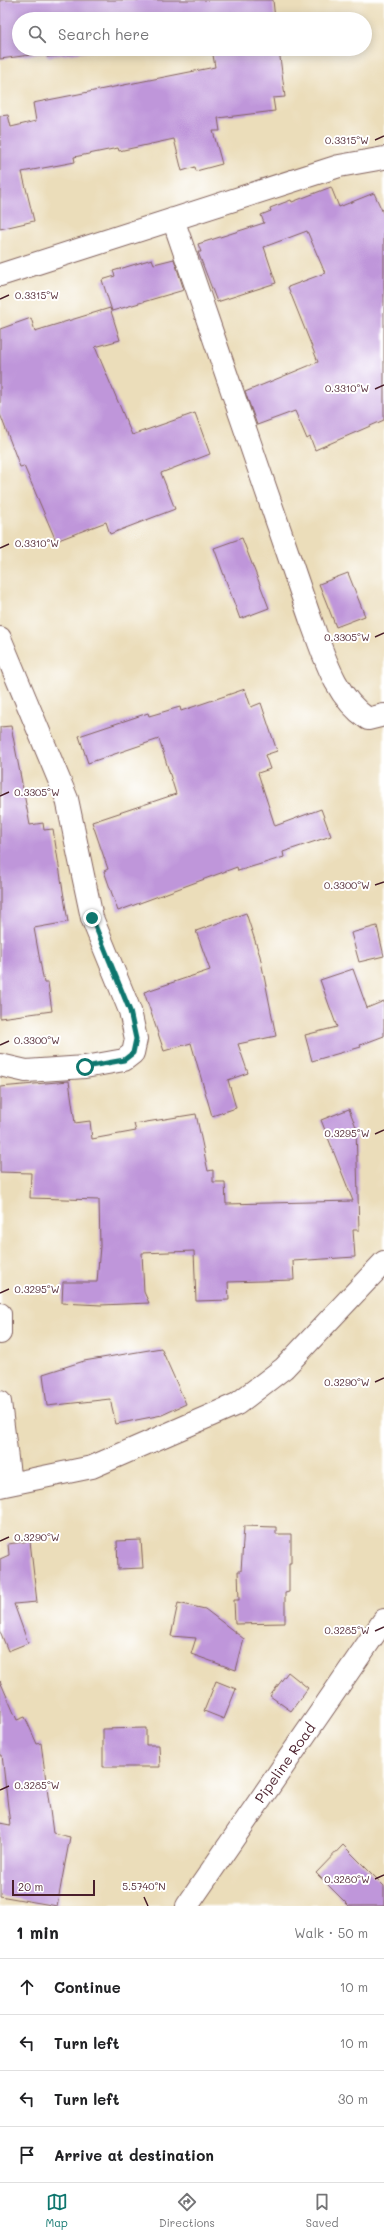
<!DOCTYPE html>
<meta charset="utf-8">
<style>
:root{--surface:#fff;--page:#f6f6f6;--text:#202124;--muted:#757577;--line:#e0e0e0;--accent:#0f766e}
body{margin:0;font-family:Mali,sans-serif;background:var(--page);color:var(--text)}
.scale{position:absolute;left:12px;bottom:10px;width:83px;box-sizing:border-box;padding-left:4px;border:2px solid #4a1f2b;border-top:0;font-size:11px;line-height:14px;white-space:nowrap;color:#4a1f2b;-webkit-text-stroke:3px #fff;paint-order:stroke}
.stop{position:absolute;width:12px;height:12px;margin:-9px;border:3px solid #0f766e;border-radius:50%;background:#fff}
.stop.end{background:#0f766e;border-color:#fff;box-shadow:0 1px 4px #0008}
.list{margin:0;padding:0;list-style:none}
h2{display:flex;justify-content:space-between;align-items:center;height:52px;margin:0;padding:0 16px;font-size:17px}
h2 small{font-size:13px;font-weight:400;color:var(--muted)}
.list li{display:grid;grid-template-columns:26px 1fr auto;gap:12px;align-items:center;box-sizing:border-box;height:56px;padding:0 16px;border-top:1px solid var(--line)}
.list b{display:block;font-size:15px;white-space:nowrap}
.list em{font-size:13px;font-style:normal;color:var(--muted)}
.icon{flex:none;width:22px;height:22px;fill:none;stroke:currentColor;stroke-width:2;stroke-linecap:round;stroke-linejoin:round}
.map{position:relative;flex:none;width:384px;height:1906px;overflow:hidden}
.search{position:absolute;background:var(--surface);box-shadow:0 2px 10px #0003;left:12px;right:12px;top:12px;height:44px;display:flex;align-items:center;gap:10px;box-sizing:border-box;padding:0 14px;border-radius:22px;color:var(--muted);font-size:15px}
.sheet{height:276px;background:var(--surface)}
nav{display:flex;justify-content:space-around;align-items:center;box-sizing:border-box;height:56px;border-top:1px solid var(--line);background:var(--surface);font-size:11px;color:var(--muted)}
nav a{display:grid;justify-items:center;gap:2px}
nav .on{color:var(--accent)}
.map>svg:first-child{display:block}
.building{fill:#bf96da}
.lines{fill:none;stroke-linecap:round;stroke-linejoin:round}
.minor-casing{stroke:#82625d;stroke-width:24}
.minor{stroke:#fff;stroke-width:22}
.route{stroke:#0f766e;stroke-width:5}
.ticks{fill:none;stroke:#4a1f2b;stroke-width:1.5}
.labels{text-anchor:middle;stroke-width:4;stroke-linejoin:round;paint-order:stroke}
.street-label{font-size:14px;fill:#4a1f2b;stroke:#fff}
.ticks-label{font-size:10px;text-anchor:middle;fill:#4a1f2b;stroke:#fff;stroke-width:4;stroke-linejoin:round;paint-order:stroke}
</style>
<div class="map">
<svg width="384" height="1906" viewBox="0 0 384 1906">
<rect width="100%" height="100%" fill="#fff"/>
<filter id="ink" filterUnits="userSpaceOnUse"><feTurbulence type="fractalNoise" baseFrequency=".025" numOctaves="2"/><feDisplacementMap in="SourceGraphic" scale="8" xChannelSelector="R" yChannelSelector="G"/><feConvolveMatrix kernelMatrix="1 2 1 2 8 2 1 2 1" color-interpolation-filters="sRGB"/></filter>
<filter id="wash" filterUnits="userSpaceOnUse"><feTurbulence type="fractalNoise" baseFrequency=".012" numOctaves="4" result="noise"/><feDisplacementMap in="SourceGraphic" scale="16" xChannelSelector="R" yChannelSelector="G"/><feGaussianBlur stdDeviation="0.9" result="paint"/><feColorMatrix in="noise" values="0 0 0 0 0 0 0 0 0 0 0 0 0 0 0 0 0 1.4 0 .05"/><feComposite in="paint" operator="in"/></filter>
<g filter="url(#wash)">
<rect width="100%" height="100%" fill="#ebddba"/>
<g id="blocks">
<path class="building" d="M0,0H273L275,19H19V49H109L47,57L46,53L0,59Z
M212,49H279L285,97L273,98L275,111L218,118L220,131H213L222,164L196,171L195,167L182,171L174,139L119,151L118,148L74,157L75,162L22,172L34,221L0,229V116L8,115L11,127L36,121L33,103L215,67Z
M331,187L339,207L374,193L384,215V420L315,450L310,437L307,439L295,411L257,425L245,392L318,362L288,287L325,273L307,231L264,247L276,283L217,302L198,252H201L198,244L264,223L261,215L271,211L270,208L291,200L292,202Z
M152,259L154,264L174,259L184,290L112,311L102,280L115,276L113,271Z
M110,308L120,340L95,347L132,435L195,413L210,454L161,473L175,509L110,534L106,522L56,541L24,466L20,467L0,414V329L31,318L35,331Z
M242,538L269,608L240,619L214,548Z
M348,573L365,616L336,627L319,584Z
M245,689L251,707L261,703L277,751L265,755L270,769L258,773L275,826L321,809L331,836L283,852L284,857L238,871L237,867L118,911L104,871L108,869L92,822L176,794L159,739L88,763L79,736L148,713L149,716L180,707L181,711Z
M11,726L30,825L43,823L44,830L53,829L68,922L34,928L44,983H48L52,1011L0,1018V727Z
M246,913L260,956L276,1036L238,1044L248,1073L228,1080L236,1108L212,1116L191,1043L164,1051L144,992L210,970L196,931Z
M377,926L384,956L359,962L351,933Z
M353,969L367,1008L384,1001V1036L360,1045L361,1047L312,1061L305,1035L337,1027L320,980Z
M69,1081L75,1123L90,1121L92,1139L136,1131L134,1124L196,1114L208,1171L213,1170V1182H225L226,1204L353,1201L321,1120L349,1109L356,1127L359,1230H353L355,1257L293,1261L294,1280L228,1282L229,1300L196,1301L194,1251L142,1253L144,1292L149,1303L101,1305L62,1303L63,1282H97L100,1246L99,1200L30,1198L31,1173L0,1172V1087Z
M161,1348L186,1404L162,1415L116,1424L110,1399L47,1406L43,1374L84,1361Z
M244,1526L276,1527V1534H291V1563H289V1592L285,1593V1623L235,1624L234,1600H239L238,1571H241Z
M141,1540L143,1568L118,1569L117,1541Z
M30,1541L37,1602L14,1604L28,1643L8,1651L0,1631V1559L9,1555L8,1544Z
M178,1603L205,1609L244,1639L236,1670L191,1654L196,1638L171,1636Z
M288,1672L308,1688L291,1711L270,1696Z
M0,1681L17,1720L25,1717L37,1744L41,1743L53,1833L70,1837L57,1906L0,1896V1823L10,1825L2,1755H0Z
M216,1681L236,1689L224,1719L204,1711Z
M146,1728V1745H159L160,1767H103V1729Z
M343,1845L384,1886V1906H349L316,1873Z"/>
</g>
</g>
<g filter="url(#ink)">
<use href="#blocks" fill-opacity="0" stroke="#82625d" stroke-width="1"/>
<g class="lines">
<defs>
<path id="minor" d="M173,219L310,618C324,655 334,696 368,719L384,715
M0,275L339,166L384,158
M0,638L67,799L92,918L130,1011L136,1039L133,1053L124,1060L85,1067L26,1071L0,1065
M0,1314V1333
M0,1402L10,1483
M0,1486L92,1467L237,1404L284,1368L384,1262
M187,1906L384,1620"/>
</defs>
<use href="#minor" class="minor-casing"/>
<use href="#minor" class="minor"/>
</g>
</g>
<g class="lines" filter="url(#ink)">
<path class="route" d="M85,1067L124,1060L133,1053L136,1039L130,1011L92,918"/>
</g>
<path class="ticks" d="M375,140L384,136M0,299L9,295M375,389L384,385M0,548L9,544M375,637L384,633M0,796L9,792M375,885L384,882M0,1045L9,1041M375,1134L384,1130M0,1293L9,1289M375,1382L384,1378M0,1541L9,1537M375,1631L384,1627M0,1790L9,1786M375,1879L384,1875M144,1897L148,1906"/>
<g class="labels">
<g class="street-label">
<text transform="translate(285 1763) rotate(-55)" y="5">Pipeline Road</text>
</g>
</g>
<g class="ticks-label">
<text x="347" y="144">0.3315°W</text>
<text x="37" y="299">0.3315°W</text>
<text x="347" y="392">0.3310°W</text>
<text x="37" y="547">0.3310°W</text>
<text x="347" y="641">0.3305°W</text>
<text x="37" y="796">0.3305°W</text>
<text x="347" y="889">0.3300°W</text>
<text x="37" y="1044">0.3300°W</text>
<text x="347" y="1137">0.3295°W</text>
<text x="37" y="1293">0.3295°W</text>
<text x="347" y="1386">0.3290°W</text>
<text x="37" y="1541">0.3290°W</text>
<text x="347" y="1634">0.3285°W</text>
<text x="37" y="1789">0.3285°W</text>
<text x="347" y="1883">0.3280°W</text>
<text x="144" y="1890">5.5740°N</text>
</g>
</svg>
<div class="scale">20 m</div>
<div class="stop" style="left:85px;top:1067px"></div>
<div class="stop end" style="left:92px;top:918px"></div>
<div class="search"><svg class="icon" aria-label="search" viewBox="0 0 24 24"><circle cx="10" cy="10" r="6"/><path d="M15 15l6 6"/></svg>Search here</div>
</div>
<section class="sheet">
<h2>1 min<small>Walk · 50 m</small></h2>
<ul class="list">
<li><svg class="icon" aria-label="ahead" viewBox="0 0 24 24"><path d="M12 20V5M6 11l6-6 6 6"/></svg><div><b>Continue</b></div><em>10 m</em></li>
<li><svg class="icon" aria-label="left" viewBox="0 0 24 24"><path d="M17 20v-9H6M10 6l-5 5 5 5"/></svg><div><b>Turn left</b></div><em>10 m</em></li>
<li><svg class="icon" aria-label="left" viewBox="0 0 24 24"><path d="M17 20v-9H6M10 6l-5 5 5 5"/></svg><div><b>Turn left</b></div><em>30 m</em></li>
<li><svg class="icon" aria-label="arrive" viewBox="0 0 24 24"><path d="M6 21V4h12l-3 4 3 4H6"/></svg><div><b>Arrive at destination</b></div></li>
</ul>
</section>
<nav>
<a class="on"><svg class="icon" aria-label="map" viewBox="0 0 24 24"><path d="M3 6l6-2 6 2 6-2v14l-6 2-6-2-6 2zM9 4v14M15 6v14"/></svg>Map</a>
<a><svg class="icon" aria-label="directions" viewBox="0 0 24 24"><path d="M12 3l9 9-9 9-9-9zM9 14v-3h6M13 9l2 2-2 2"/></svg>Directions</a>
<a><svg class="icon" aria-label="saved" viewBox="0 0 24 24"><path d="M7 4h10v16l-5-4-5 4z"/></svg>Saved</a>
</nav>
